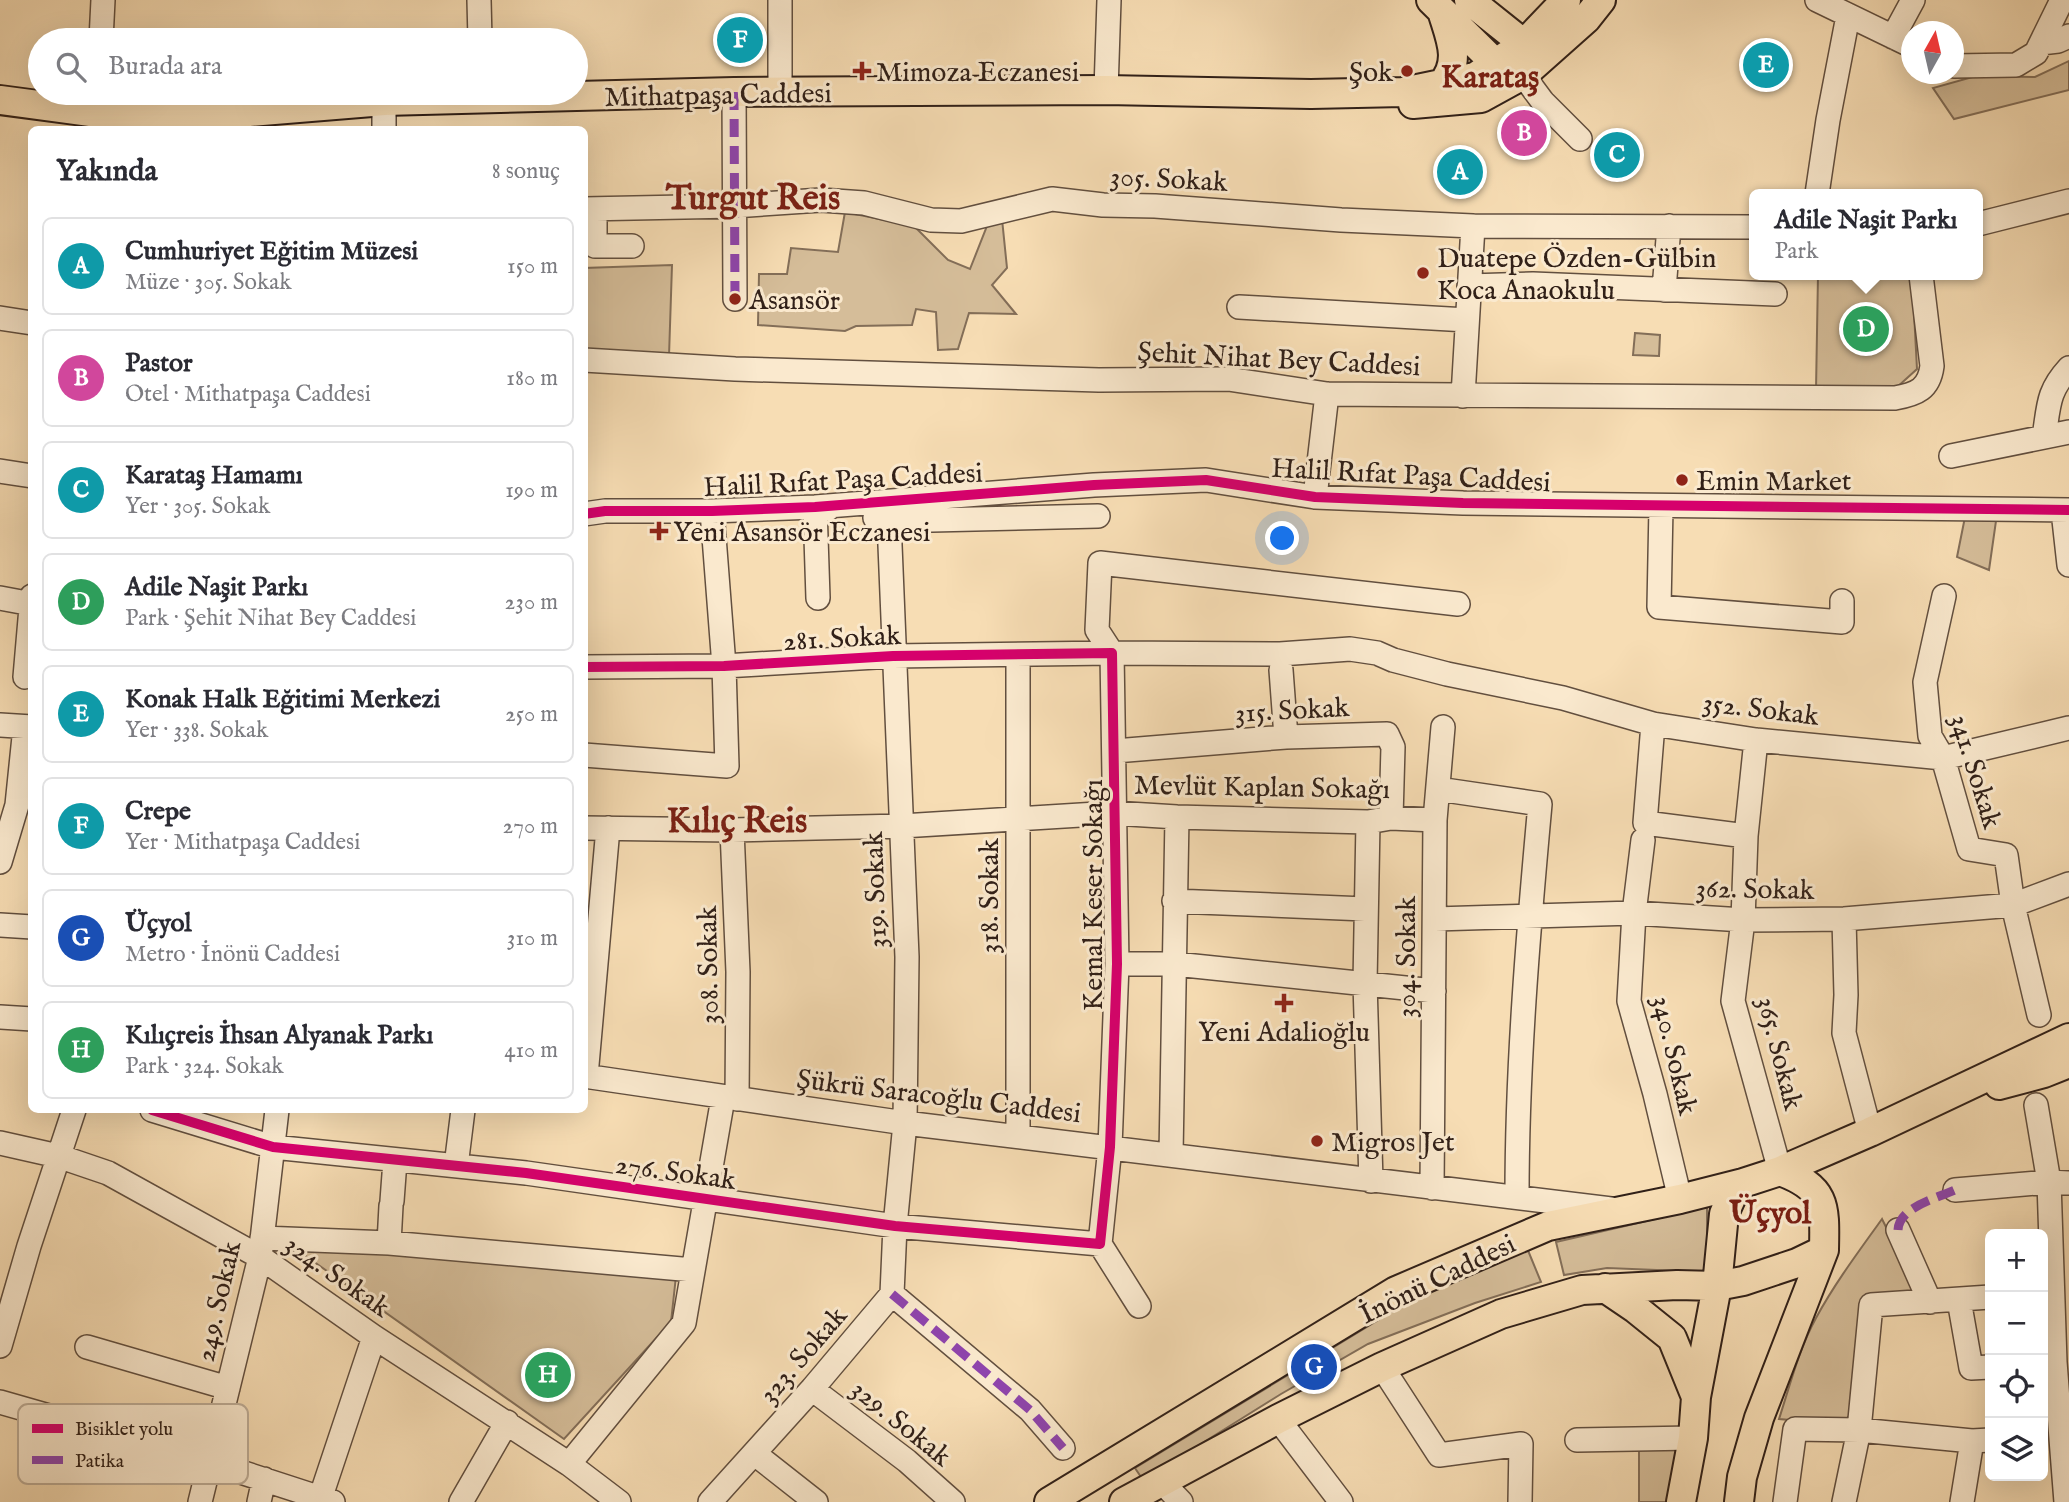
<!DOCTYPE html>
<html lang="tr">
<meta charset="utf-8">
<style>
:root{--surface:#fff;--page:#f7f7f7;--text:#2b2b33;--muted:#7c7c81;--line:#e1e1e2;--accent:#7c3aed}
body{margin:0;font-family:"IM FELL English",serif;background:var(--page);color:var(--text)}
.controls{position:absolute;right:21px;bottom:21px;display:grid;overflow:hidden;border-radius:10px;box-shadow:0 7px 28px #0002}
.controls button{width:63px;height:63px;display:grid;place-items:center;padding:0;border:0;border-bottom:2px solid var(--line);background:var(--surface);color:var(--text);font:35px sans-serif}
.compass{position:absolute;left:1901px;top:21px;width:63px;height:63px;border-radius:50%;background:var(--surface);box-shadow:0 7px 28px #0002;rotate:8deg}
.you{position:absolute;left:1283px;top:539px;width:24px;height:24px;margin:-18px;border:5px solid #fff;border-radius:50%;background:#1a73e8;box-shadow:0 0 0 10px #1a73e833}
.badge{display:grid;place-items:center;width:46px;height:46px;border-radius:50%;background:var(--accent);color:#fff;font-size:23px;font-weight:700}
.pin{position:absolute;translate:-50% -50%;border:4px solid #fff;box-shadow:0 2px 7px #0006}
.popup{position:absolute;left:1749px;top:189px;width:234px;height:91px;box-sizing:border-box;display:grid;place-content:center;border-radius:10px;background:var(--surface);filter:drop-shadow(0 2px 5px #0005);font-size:23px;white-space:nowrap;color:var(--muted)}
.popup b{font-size:26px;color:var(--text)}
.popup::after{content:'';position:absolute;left:50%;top:100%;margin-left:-14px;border:14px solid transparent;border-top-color:var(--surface)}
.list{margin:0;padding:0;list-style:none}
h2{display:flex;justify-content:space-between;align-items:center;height:91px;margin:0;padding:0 28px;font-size:30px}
h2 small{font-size:23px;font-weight:400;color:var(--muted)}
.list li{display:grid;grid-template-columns:46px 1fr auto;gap:21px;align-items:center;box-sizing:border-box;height:98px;margin:0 14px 14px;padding:0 14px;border:2px solid var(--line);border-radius:10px}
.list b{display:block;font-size:26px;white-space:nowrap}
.list p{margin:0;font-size:23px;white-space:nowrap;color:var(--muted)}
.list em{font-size:23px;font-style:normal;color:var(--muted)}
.icon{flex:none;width:38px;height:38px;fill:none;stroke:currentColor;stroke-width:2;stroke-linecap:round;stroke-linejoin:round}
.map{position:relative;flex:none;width:2069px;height:1502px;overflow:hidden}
.search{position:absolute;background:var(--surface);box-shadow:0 7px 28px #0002;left:28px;top:28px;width:560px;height:77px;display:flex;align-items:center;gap:18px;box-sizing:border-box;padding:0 24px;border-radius:38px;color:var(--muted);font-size:26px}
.panel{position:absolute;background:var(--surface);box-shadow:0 7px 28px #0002;left:28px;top:126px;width:560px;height:987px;border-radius:10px}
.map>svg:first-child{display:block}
.green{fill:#d5bd99;stroke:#836e58;stroke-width:2}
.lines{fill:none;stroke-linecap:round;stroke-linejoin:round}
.minor-casing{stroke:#624f3f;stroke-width:26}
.major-casing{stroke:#312018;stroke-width:32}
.minor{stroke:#fae9ce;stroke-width:23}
.major{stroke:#f7ddb4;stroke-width:28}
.quiet{stroke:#8e44ad;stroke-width:9;stroke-dasharray:18 9;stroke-linecap:butt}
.cycleway-casing{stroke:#fae9ce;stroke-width:15}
.cycleway{stroke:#d6006c;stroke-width:10}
.poi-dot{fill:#8f2418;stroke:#fae9ce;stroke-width:2.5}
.labels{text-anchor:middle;stroke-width:6;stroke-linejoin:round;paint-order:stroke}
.poi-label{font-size:28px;fill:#312018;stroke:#fae9ce;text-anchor:start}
.street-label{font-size:28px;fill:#312018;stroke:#fae9ce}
.quarter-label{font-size:32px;font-weight:bold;fill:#7a1f14;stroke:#fae9ce}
.district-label{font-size:35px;font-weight:bold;fill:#7a1f14;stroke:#fae9ce}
.key{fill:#fae9ce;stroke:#bead97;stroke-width:2}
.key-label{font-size:19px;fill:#312018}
</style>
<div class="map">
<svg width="2069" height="1502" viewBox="0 0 2069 1502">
<rect width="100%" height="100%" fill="#f7ddb4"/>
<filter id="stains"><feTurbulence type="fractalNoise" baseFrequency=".00286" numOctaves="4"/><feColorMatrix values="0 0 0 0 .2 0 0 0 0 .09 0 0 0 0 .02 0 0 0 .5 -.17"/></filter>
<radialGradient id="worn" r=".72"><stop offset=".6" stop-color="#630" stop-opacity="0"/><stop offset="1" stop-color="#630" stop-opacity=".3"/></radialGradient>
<path class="green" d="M2069,61V90L1954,119L1933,88L1976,76L2035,77Z
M845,212L914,226L948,260L970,269L989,221L1002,219L1007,268L992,285L1016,314L969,313L958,349L938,350L936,312L916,309L912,325L856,326L845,331L758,325L759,274H787L791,248L838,252Z
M672,265L669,356L585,351L584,268Z
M1818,275H1912L1917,369L1895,389L1816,390Z
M1635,333L1660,335L1659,356L1633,355Z
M1966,512L1997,514L1989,570L1957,557Z
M1707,1207V1272L1607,1268L1564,1275L1556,1242Z
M1882,1219L1920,1295L1866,1299L1850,1425L1779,1419C1790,1385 1799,1349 1816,1318C1835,1283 1859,1251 1882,1219Z
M286,1242L676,1276L671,1322L564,1439Z
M1527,1248L1541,1282L1475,1303L1368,1344L1281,1394L1143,1480L1135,1468L1413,1299Z
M1639,1444H1681L1678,1502H1639Z"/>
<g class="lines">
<defs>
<path id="minor" d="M479,0L480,40
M780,0V94
M1817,0L1912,46
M1893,37L1913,0
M101,40L103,0
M2041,43L2058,41L2069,36
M1954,66L2016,65L2036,53L2062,0
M1523,75L1543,102L1580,139
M1106,90L1109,0
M734,92L735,299
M384,101V130
M98,113L99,93
M1817,194L1828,120L1848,16
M584,209L734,206L821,200L864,203L931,220L961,221L1052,199L1103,205L1155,206L1341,220L1473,226L1754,227
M595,209V246H632
M1978,224L2069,201
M1469,286L1533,284L1775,294
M1664,290L1669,226
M1239,307L1467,320
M0,318L32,323
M584,360L735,369L1099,380L1228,379L1327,394L1895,398C1917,394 1929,389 1932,366L1921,275
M1463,396L1473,226
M2044,437C2049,406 2047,392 2069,368
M1951,456L2069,432
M0,471L32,476
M1315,497L1327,394
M1661,507L1659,607L1842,622V601
M2063,511L2069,565
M584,514L605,511H712L815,507L1094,485L1206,480L1315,497L1463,503L2069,510
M875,518L889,521L1098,516
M1944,596L1925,682L1930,736L1943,758L1969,849L2006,855L2013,905L2039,1015
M0,598L32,604
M818,598L815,507L828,509
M1458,604L1100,563L1097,630L1112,653L1280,654L1350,649L1377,653L1393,660L1447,674L1563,698L1653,724L1756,740L1943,758L2069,728
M1281,670L1286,737
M25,677L32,596
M1653,724L1645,823L1746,836
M0,725L32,727
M1756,740L1746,836L1743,920L1733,1001L1780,1171
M1115,751L1286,737L1387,734L1393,747L1391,818
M584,755L727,766L724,666L712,511
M1438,789L1540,804C1528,935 1517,1066 1517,1197
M1368,822L1365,983L1371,1181
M584,828L732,830L902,826L1113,813L1177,817L1368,822L1391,818L1435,820
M732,830L738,972L737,1099
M1643,840L1634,913L1629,1001L1655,1094L1680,1199
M0,862L17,805L25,727
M1174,901L1365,909
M1435,919L1634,913L1743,920L1844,919L2013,905L2069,884
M1844,919L1846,995L1844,1033L1870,1132
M0,925L32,927
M1117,964H1175L1434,991
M0,1017L32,1019
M584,1076L905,1123L1611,1209
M586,1076L608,828
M2036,1105L2049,1182L2055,1362L2066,1502
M152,1110L273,1147L526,1173L895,1226L1100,1244L1110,1147L1117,964L1112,653L893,656L724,666L584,667
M1018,1136V655
M0,1143L58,1156L108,1173L260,1257L374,1337L569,1464L619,1502
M1171,1155L1177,817
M456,1166L463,1110
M1432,1188L1435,820L1443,727
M1955,1190L2049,1182L2069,1183
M392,1201L395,1161
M1898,1230L1930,1302
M262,1238L389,1243L693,1270
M389,1243L391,1206
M1100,1244L1139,1306
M892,1294L1030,1410L1063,1448
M1959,1300L1971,1368L1990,1367
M0,1346L29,1246L74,1110
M87,1347L228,1388
M1382,1367L1439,1455L1521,1444L1520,1502
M812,1389L907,1461L953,1502
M0,1402L210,1462L333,1502
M1278,1419L1341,1502
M1577,1440L1693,1438
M755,1454L816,1502
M569,1464L684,1323L723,1098
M1161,1481L1181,1502
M321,1496L374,1337
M200,1502L260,1257L277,1110
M259,1502L264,1479
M461,1502L507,1422
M710,1502L812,1389L892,1294L895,1226L905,1123L907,957L889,521
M1785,1502L1795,1429L1859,1430L1972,1441L1990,1440
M1844,1502L1859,1430L1871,1305L1990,1297
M1962,1502L1972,1441"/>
<path id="major" d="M1431,0L1496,64L1510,72
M1469,0L1524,44
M1442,84C1462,61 1450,38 1442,11
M0,100L98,113L249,112L384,101L734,92L1106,90L1311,94L1403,92L1475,77L1524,44L1566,0
M1413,104L1481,98L1523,75L1586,19L1601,0
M1999,1085L2044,1073L2069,1063
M1605,1288L1636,1309L1672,1338L1696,1397
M1049,1502L1396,1291L1548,1226L1680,1199L1743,1183L1780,1171L1870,1132L2069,1038
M1124,1502L1278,1419L1382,1367L1501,1314L1582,1290L1677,1285L1717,1286L1743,1281L1797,1263L1824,1250
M1681,1502L1693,1438L1696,1397L1717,1286L1724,1214L1733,1194L1743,1183
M1739,1502L1742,1477L1759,1418L1824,1250C1825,1204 1826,1188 1780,1171"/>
</defs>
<use href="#minor" class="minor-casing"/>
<use href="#major" class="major-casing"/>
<use href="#minor" class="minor"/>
<use href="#major" class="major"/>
<path class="quiet" d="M734,92L735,299
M1898,1230C1899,1207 1937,1198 1955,1190
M892,1294L1030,1410L1063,1448"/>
<defs>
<path id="cycleway" d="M584,514L605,511H712L815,507L1094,485L1206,480L1315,497L1463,503L2069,510
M152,1110L273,1147L526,1173L895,1226L1100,1244L1110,1147L1117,964L1112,653L893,656L724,666L584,667"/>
</defs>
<use href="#cycleway" class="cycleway-casing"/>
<use href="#cycleway" class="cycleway"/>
</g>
<g class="poi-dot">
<path d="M858.5 60.5h7v7h7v7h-7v7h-7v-7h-7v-7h7z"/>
<circle cx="1407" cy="71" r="7"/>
<circle cx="1423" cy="273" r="7"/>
<circle cx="735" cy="299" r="7"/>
<circle cx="1682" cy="480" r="7"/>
<path d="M655.5 520.5h7v7h7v7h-7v7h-7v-7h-7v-7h7z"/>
<path d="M1280.5 992.5h7v7h7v7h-7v7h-7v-7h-7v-7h7z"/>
<circle cx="1317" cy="1141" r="7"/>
</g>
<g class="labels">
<g class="poi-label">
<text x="876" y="81">Mimoza Eczanesi</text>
<text x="1393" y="81" text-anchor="end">Şok</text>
<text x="1437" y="267">Duatepe Özden-Gülbin<tspan x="1437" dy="32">Koca Anaokulu</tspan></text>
<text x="749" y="309">Asansör</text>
<text x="1696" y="490">Emin Market</text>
<text x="673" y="541">Yeni Asansör Eczanesi</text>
<text x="1284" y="1041" text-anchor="middle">Yeni Adalioğlu</text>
<text x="1331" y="1151">Migros Jet</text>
</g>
<g class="street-label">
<text transform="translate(718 94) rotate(-1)" y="10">Mithatpaşa Caddesi</text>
<text transform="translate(1169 178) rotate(3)" y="10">305. Sokak</text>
<text transform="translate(1279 358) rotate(3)" y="10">Şehit Nihat Bey Caddesi</text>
<text transform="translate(1411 474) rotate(3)" y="10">Halil Rıfat Paşa Caddesi</text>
<text transform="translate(843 479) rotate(-3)" y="10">Halil Rıfat Paşa Caddesi</text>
<text transform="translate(842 637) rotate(-3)" y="10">281. Sokak</text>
<text transform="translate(1761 708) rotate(7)" y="10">352. Sokak</text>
<text transform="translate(1292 709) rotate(-3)" y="10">315. Sokak</text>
<text transform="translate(1977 771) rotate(73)" y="10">341. Sokak</text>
<text transform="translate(1262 786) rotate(1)" y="10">Mevlüt Kaplan Sokağı</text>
<text transform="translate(1755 888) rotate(1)" y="10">362. Sokak</text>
<text transform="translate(874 890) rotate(-92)" y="10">319. Sokak</text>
<text transform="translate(1092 895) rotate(-90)" y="10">Kemal Keser Sokağı</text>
<text transform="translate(988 896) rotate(-90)" y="10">318. Sokak</text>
<text transform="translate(1405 957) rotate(-90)" y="10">304. Sokak</text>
<text transform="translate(707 965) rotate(-91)" y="10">308. Sokak</text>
<text transform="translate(1781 1053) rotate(76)" y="10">365. Sokak</text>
<text transform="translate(1676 1055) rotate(77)" y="10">340. Sokak</text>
<text transform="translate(939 1095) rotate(7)" y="10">Şükrü Saracoğlu Caddesi</text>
<text transform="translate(676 1171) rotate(8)" y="10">276. Sokak</text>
<text transform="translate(338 1275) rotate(35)" y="10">324. Sokak</text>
<text transform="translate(1437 1278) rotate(-26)" y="10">İnönü Caddesi</text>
<text transform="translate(217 1301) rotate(-77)" y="10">249. Sokak</text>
<text transform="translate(802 1354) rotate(-49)" y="10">323. Sokak</text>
<text transform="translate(902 1422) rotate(39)" y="10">329. Sokak</text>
</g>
<g class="quarter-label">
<text x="1490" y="87">Karataş</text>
<text x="1770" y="1223">Üçyol</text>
</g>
<g class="district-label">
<text x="753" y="209">Turgut Reis</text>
<text x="737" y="832">Kılıç Reis</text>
</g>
</g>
<rect x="18" y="1404" width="230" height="80" rx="10" class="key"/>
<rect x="32" y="1424" width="31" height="9" fill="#d6006c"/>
<rect x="32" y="1456" width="31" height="8" fill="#8e44ad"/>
<g class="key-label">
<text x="75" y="1435">Bisiklet yolu</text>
<text x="75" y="1467">Patika</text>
</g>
<rect width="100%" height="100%" filter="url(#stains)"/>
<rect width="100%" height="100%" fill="url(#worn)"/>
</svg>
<div class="controls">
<button>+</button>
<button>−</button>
<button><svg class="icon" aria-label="locate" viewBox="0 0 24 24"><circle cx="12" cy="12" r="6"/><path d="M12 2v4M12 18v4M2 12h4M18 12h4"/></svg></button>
<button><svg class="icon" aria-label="layers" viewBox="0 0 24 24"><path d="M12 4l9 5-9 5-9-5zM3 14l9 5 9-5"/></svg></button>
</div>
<svg class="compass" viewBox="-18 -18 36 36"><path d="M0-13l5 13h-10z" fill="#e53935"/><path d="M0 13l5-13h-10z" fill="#7c7c81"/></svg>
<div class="you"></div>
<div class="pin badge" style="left:1460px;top:172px;background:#0f9aa8">A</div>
<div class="pin badge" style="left:1524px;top:133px;background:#d1479c">B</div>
<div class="pin badge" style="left:1617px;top:155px;background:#0f9aa8">C</div>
<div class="pin badge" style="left:1866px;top:329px;background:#2e9e5b">D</div>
<div class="popup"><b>Adile Naşit Parkı</b>Park</div>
<div class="pin badge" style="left:1766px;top:65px;background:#0f9aa8">E</div>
<div class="pin badge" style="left:740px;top:40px;background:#0f9aa8">F</div>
<div class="pin badge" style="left:1314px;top:1367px;background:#1a4fb4">G</div>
<div class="pin badge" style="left:548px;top:1375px;background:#2e9e5b">H</div>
<div class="search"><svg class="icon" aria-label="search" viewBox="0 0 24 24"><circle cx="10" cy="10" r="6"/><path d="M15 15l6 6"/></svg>Burada ara</div>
<section class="panel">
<h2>Yakında<small>8 sonuç</small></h2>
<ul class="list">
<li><span class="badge" style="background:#0f9aa8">A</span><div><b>Cumhuriyet Eğitim Müzesi</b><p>Müze · 305. Sokak</p></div><em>150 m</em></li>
<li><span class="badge" style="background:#d1479c">B</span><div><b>Pastor</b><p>Otel · Mithatpaşa Caddesi</p></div><em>180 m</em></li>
<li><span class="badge" style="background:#0f9aa8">C</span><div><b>Karataş Hamamı</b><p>Yer · 305. Sokak</p></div><em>190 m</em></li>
<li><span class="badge" style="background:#2e9e5b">D</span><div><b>Adile Naşit Parkı</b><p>Park · Şehit Nihat Bey Caddesi</p></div><em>230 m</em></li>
<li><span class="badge" style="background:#0f9aa8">E</span><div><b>Konak Halk Eğitimi Merkezi</b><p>Yer · 338. Sokak</p></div><em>250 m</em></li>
<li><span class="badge" style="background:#0f9aa8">F</span><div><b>Crepe</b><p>Yer · Mithatpaşa Caddesi</p></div><em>270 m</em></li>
<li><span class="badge" style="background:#1a4fb4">G</span><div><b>Üçyol</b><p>Metro · İnönü Caddesi</p></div><em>310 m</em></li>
<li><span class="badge" style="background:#2e9e5b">H</span><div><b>Kılıçreis İhsan Alyanak Parkı</b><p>Park · 324. Sokak</p></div><em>410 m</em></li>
</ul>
</section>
</div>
